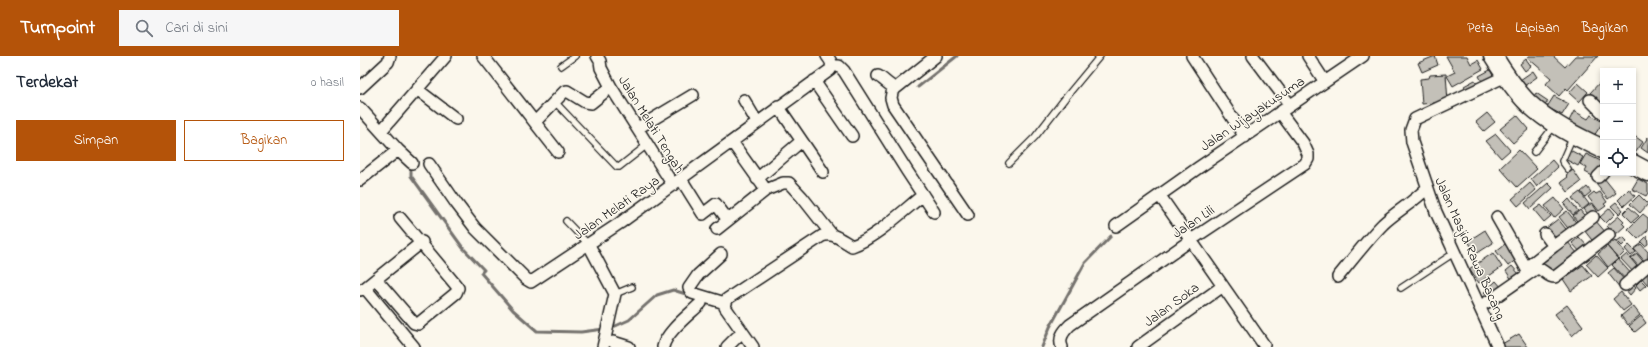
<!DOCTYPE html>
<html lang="id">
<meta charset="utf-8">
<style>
:root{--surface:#fff;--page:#f6f6f7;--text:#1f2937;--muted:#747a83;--line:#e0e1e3;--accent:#b45309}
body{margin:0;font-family:"Indie Flower",sans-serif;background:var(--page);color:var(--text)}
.controls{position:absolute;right:12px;top:12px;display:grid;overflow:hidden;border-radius:0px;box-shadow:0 2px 6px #0003}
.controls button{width:36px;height:36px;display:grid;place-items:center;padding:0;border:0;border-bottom:1px solid var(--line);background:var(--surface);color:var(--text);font:20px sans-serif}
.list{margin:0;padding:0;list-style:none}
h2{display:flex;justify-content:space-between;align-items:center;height:52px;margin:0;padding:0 16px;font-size:17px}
h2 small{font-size:13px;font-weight:400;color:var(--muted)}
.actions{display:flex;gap:8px;padding:12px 16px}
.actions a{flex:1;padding:9px 0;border:1px solid var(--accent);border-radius:0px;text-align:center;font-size:14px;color:var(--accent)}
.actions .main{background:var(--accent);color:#fff}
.icon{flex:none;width:22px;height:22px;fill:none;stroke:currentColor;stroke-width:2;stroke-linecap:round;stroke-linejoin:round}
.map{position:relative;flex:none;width:1288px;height:291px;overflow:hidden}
header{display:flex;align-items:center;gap:24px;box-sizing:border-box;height:56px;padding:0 20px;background:var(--accent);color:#fff}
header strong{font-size:19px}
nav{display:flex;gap:22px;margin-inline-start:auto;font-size:14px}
.search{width:280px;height:36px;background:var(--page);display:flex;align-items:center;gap:10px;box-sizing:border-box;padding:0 14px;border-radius:0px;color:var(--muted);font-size:15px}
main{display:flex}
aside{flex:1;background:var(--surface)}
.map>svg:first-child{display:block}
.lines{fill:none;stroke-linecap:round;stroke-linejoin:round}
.stream{stroke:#74726e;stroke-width:3}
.building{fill:#c3c0b8;stroke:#1c1c1c}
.lane-casing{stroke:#1c1c1c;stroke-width:8}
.street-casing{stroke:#1c1c1c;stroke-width:14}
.primary-casing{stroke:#1c1c1c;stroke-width:21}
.lane{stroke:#fbf7ec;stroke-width:5.5}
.street{stroke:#fbf7ec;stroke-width:11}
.primary{stroke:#fbf7ec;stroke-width:18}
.labels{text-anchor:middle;stroke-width:3;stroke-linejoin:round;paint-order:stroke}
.street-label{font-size:14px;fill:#1c1c1c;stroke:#fbf7ec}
</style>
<header>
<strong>Turnpoint</strong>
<div class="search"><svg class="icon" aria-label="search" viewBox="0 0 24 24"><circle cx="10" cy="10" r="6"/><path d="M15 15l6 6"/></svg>Cari di sini</div>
<nav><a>Peta</a><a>Lapisan</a><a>Bagikan</a></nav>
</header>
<main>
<aside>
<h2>Terdekat<small>0 hasil</small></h2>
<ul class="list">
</ul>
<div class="actions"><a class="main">Simpan</a><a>Bagikan</a></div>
</aside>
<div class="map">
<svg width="1288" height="291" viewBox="0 0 1288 291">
<rect width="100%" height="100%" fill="#fbf7ec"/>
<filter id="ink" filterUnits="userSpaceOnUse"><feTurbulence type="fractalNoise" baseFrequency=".025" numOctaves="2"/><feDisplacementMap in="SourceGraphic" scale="8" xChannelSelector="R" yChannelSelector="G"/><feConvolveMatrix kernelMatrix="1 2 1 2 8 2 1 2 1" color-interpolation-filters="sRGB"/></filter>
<g filter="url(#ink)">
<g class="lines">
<path class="stream" d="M558,31L597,0
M51,115V120L103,192L124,214L121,217L153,254L177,275L221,276L244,273
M251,272L269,264L297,239L313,234L329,239
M682,291L690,271L725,207L751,180"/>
</g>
<path class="building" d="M1075,0L1078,9L1062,16L1058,7Z
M1086,0H1107L1111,8L1118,4L1123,13L1093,30L1087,20L1095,16Z
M1169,0H1193L1205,11L1215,0H1238L1208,34L1206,32L1199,40L1186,28L1191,22L1168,2Z
M1166,3L1171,10L1165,15L1160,8Z
M1130,14L1135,23L1124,29L1119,20Z
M1173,15L1177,21L1164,30L1160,24Z
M1086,18L1088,46L1062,48L1060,23L1069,22L1070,19Z
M1115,24L1118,31L1108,37L1104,30Z
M1241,25L1243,27V49L1230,37Z
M1218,27L1228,36L1219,46L1209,37Z
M1176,37L1188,45L1182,54L1170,47Z
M1194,40L1209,48L1202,59L1187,51Z
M1214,55L1228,63L1231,59L1243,66L1232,83L1207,69Z
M1127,57L1135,66L1124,75L1116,66Z
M1157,59L1169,73L1153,87L1140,73Z
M1136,78L1150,94L1141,102L1126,85Z
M1273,79L1283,86L1273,100Z
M1288,81V97L1281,92Z
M1159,94L1177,113L1157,131L1140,112Z
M1210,94L1223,101L1218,110L1205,103Z
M1226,98L1243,106V110L1236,122L1225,116L1227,112L1220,108Z
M1192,104L1198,111L1177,131L1171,123Z
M1213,114L1221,126L1208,136L1201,126L1208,121L1206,119Z
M1244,122L1256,137L1248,143L1236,128Z
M1278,123L1288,128V137L1286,140L1272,133Z
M1170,127L1176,134L1158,150L1152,143Z
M1188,127L1193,132L1170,153L1165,147Z
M1227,131L1231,136L1225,141L1221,136Z
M1269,133L1275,140L1264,150L1258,144Z
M1220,136L1229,148L1222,154L1212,142Z
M1234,136L1236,138L1240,136L1247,146L1244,148L1246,150L1239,155L1228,141Z
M1279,139L1288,148L1280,157L1270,148Z
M1195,142L1204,153L1194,162L1185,150Z
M1209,143L1218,155L1213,159L1204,148Z
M1256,146L1263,154L1259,158L1251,150Z
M1232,147L1238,156L1231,162L1224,153Z
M1181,149L1191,160L1184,166L1174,154Z
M1269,151L1279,160L1272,166L1263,157Z
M1250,152L1255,158L1246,167L1240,161Z
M1220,154L1227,163L1220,169L1213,160Z
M1207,155L1219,170L1211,176L1199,161Z
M1283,158L1288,162V174L1278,183L1268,173Z
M1259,160L1264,165L1262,167L1265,170L1255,179L1247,170Z
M1198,163L1209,177L1197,187L1185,173Z
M1235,164L1247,178L1235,188L1224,174Z
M1125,174L1133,187L1116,198L1108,185Z
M1287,180L1288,188L1285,190L1281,186Z
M1219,181L1229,192L1222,198L1212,187Z
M1263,181L1267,185L1262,190L1257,185Z
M1255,184L1265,196L1258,203L1247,190Z
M1207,185L1218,198L1193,219L1182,206Z
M1145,188L1157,203L1148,210L1136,195Z
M1281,188L1288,196L1287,208L1274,193Z
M1269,189L1276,196L1271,200L1265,193Z
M1247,190L1258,203L1248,211L1238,198Z
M1133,197L1142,211L1119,227L1109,213Z
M1267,198L1280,214L1275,218L1261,203Z
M1277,198L1287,210L1282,214L1271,202Z
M1236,199L1248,212L1238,221L1226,208Z
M1258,203L1274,221L1268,226L1252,209Z
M1223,209L1232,220L1211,235L1203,223Z
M1152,210L1159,218L1152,224L1146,215Z
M1254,212L1266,226L1260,232L1248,217Z
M1287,215L1288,217V229L1281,221Z
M1281,224L1286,229L1280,234L1276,229Z
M1136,225L1142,232L1130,243L1124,236Z
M1272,227L1276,232L1270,239L1265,233Z
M1261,236L1271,249L1263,255L1253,243Z
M1207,249L1223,270L1212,280L1195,258Z
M1273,250L1280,259L1268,269L1261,260Z
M1281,260L1286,267L1275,276L1269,270Z
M1159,278L1168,291H1144L1142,288Z"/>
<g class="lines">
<defs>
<path id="lane" d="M201,10L215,0
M195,46L257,111H259L287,89
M1174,96L1194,70
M649,107L675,81L706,41L740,0
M1208,113L1202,105L1213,80
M206,165L229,189
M1041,232L1094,197
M255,238L272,231"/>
<path id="street" d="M123,0L198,96
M237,0L240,5L241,12L251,31L313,129
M832,0L885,81
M893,0L930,49
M948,0L965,26
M472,10H479L484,15L547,115L574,156
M518,20C524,23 530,31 536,32L576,0
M454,25L492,80
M0,32L28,6L30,0
M533,32L531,42L533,49L608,159
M58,34L96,63
M384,44L397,66
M1230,44L1243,57
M418,50L463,116
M0,52L38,94L52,107
M175,66L204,36L207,35L225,46L231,47L251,31
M278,72L333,39
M22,74L86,0
M69,108L96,147L115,172L166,223L171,226L260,167L470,14C473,8 471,5 467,0
M1238,121L1243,116
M321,123L343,158L356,148L368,164
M397,123L438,88
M0,124L38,94
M406,134L423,127H429L442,141L472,179
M800,140L904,289
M1137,161L1169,217
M756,170L838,112L1003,0
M357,173L406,134L372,86
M229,189L255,238L243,291
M1194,190L1233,161
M361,198L338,219L329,232L332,237L365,247
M1166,212L1194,190L1185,178
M978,221C993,203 1007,184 1023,168C1037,155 1054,146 1067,132
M16,223L54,267L58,268L96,237L98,232L95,228L40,162
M1265,229L1288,209
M5,232L54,291
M0,234L5,232L62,186
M1120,250L1131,244L1177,212C1185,214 1187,221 1195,221L1249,179
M253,286L269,291
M303,291C306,276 330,258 341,247
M367,291L377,281
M393,291L365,251L367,243L462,180C473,175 482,185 492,190C515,182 543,155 563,139
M702,291C698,282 704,275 710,269L831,184L945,108L948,103V98L943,87L920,56
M778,291L863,230
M1138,291L1076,156L1052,86L1051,74L1055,63L1146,20"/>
<path id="primary" d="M1133,0C1143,16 1154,33 1168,47C1189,67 1217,81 1243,93
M1273,108L1288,116"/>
</defs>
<use href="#lane" class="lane-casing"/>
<use href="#street" class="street-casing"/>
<use href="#primary" class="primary-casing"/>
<use href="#lane" class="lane"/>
<use href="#street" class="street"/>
<use href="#primary" class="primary"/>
</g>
</g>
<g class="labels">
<g class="street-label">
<text transform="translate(892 57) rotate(-34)" y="5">Jalan Wijayakusuma</text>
<text transform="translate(292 68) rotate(58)" y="5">Jalan Melati Tengah</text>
<text transform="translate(256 151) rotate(-35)" y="5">Jalan Melati Raya</text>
<text transform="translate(833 165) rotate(-34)" y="5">Jalan Lili</text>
<text transform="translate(1111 192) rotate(66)" y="5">Jalan Masjid Rawa Bacang</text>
<text transform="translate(811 248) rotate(-36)" y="5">Jalan Soka</text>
</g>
</g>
</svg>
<div class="controls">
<button>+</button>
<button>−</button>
<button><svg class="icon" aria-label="locate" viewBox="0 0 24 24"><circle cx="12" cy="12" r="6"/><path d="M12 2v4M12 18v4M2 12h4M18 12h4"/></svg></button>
</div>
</div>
</main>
